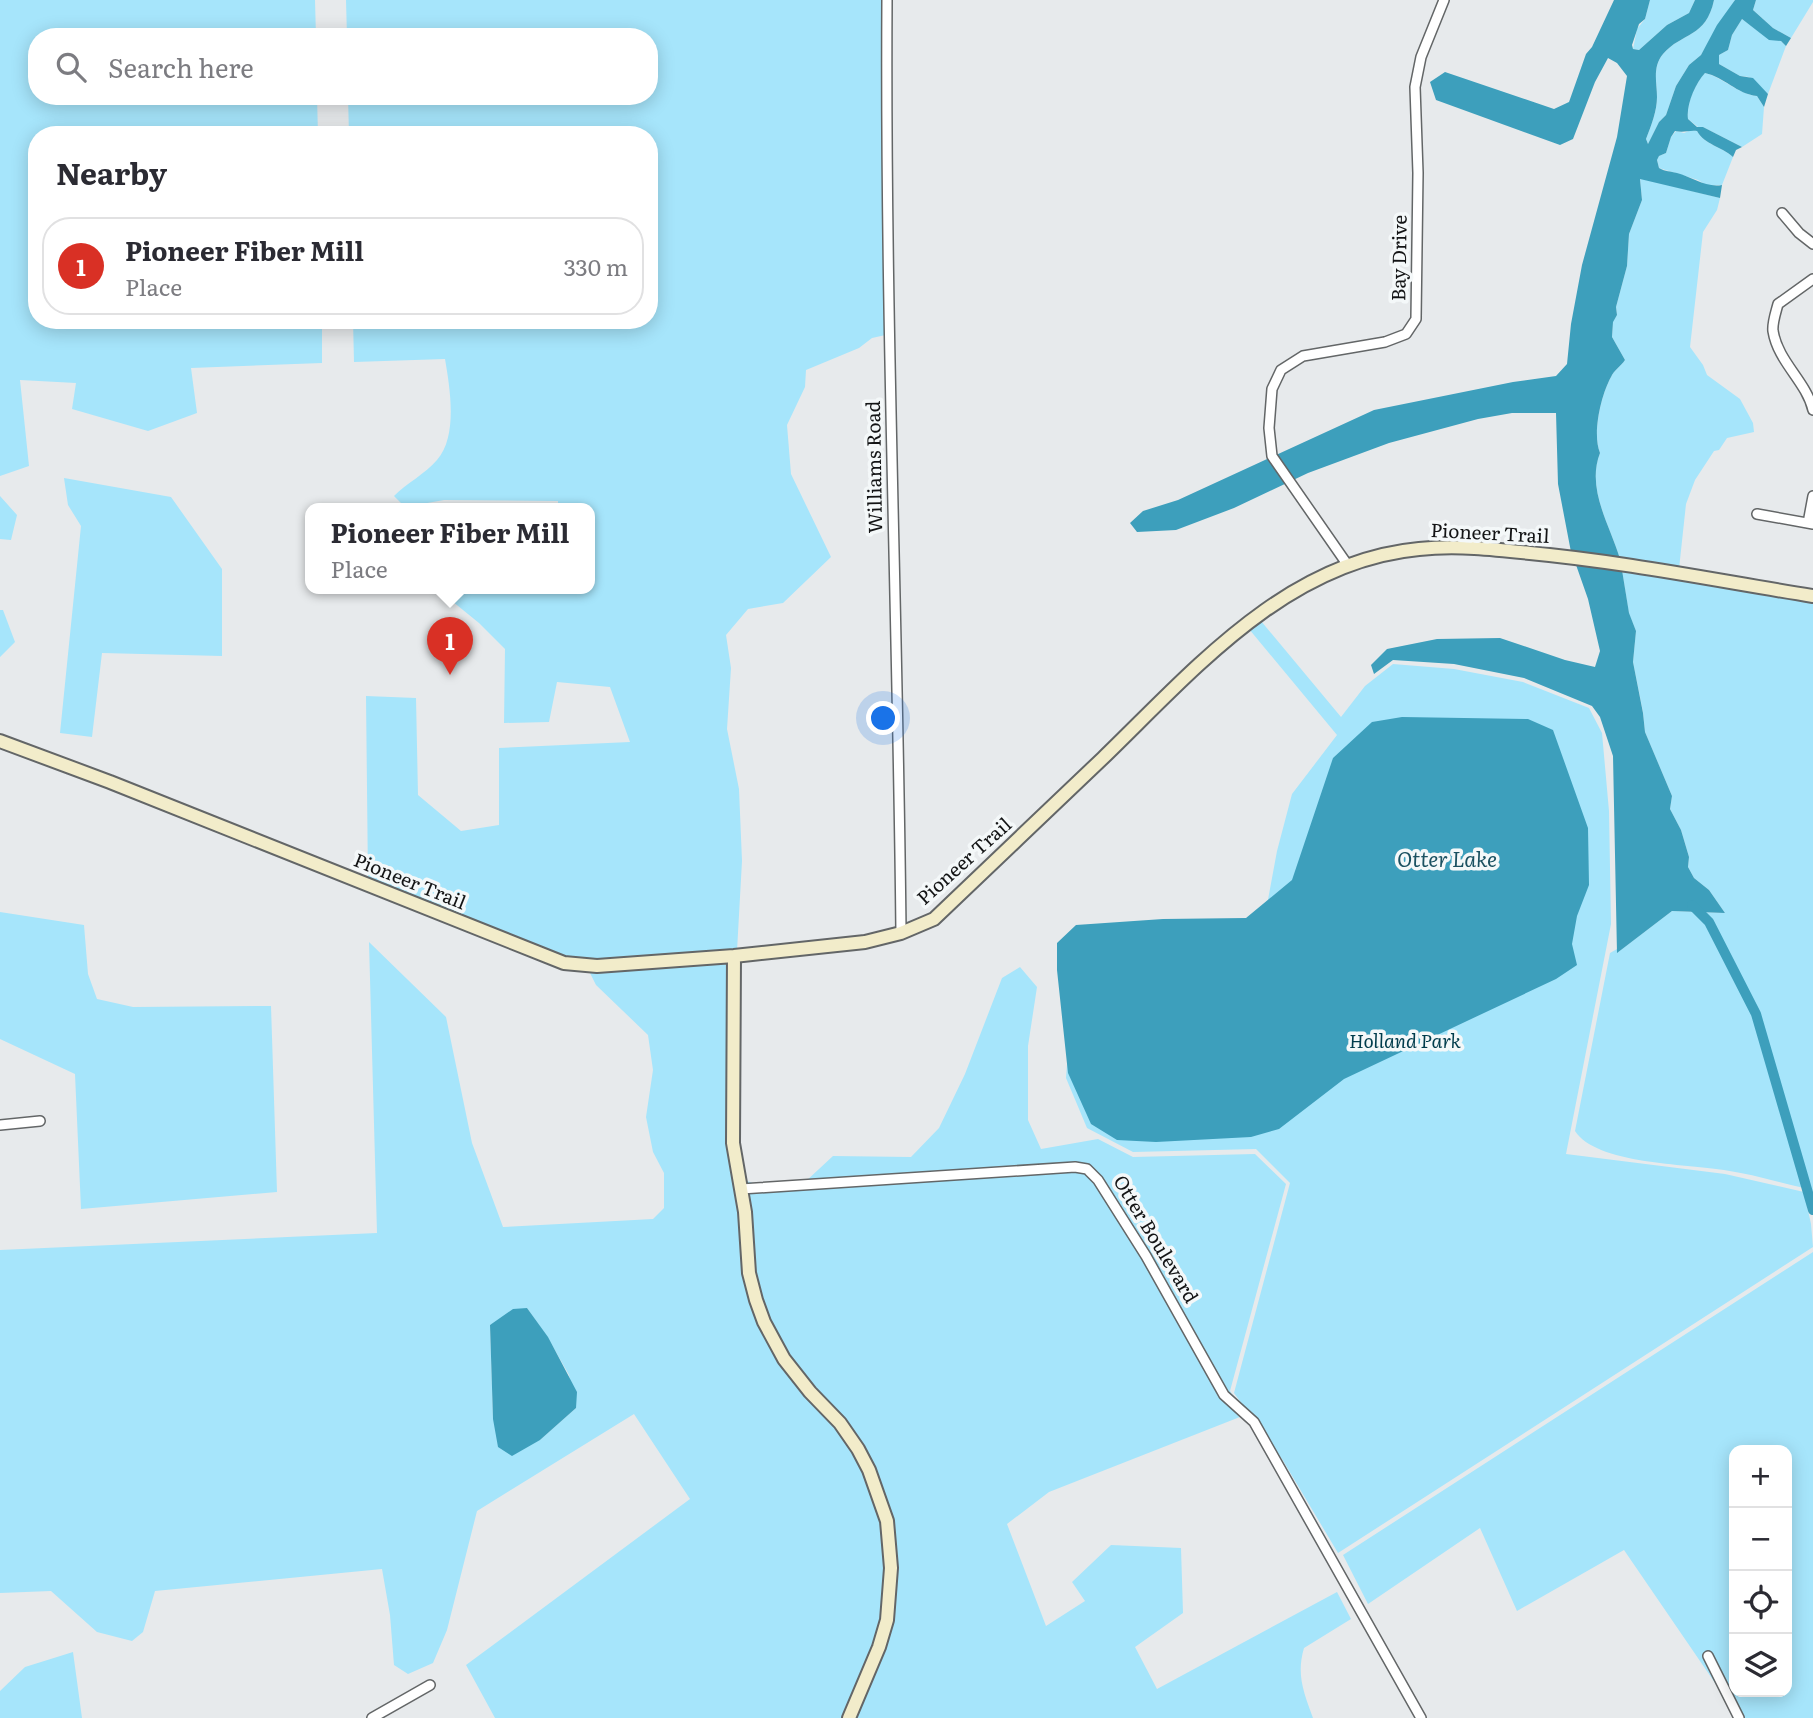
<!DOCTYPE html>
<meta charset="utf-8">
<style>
:root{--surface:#fff;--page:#f2f2f3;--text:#2b2b33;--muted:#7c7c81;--line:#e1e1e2;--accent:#d93025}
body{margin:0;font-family:Literata,serif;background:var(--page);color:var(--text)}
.controls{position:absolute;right:21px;bottom:21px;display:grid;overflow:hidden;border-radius:14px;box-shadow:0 4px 18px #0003}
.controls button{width:63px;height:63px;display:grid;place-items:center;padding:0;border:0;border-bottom:2px solid var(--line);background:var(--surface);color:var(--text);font:35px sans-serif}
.you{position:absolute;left:884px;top:719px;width:24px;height:24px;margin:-18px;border:5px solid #fff;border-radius:50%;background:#1a73e8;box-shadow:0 0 0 10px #1a73e833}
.badge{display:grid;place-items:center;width:46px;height:46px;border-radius:50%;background:var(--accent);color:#fff;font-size:23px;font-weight:700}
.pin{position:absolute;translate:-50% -58px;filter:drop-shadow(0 2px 4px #0008)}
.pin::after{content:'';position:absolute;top:37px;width:24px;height:21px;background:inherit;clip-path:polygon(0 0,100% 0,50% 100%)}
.popup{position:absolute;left:305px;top:503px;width:290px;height:91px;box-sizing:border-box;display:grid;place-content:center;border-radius:14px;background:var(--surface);filter:drop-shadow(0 2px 5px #0005);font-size:23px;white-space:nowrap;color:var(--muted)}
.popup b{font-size:26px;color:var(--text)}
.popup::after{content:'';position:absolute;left:50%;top:100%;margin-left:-14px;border:14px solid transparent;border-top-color:var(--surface)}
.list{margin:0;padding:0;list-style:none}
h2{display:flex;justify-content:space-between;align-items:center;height:91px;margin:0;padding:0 28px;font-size:30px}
h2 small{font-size:23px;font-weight:400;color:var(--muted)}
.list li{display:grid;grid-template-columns:46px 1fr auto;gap:21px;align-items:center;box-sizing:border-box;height:98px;margin:0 14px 14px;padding:0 14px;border:2px solid var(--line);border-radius:28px}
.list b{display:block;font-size:26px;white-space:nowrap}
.list p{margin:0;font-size:23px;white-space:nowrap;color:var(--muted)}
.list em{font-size:23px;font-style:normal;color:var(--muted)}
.icon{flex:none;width:38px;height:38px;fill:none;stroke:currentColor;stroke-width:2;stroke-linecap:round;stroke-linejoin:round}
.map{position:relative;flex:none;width:1813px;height:1718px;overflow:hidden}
.search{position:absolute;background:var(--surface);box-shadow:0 4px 18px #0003;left:28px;top:28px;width:630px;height:77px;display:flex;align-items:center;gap:18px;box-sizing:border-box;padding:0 24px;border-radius:28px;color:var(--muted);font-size:26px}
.panel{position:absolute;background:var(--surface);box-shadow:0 4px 18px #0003;left:28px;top:126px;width:630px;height:203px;border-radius:28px}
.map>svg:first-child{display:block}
.green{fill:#a6e5fb;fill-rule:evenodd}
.water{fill:#3d9fbc}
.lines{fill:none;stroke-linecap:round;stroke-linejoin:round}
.canal{stroke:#3d9fbc;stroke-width:10}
.street-casing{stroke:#636667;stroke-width:12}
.secondary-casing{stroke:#636667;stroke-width:16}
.street{stroke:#fff;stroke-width:9}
.secondary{stroke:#f2ecca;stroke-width:12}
.labels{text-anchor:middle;stroke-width:7;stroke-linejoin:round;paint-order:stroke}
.street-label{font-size:19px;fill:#131415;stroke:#f4f8f9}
.park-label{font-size:19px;font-style:italic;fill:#003c4c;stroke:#f4f8f9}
.water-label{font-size:21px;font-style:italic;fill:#1b5161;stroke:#f4f8f9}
</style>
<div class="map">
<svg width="1813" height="1718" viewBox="0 0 1813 1718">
<rect width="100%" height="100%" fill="#e7eaec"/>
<path class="green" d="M0,0H315L316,37H37V96H317L318,135H37V320H322V363L191,368L197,413L148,431L72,409L76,383L20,380L29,466L0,476Z
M346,0H886L890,334L872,338L859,348L806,370L805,387L787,425L791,474L831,557L783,603L748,609L726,635L731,668L727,729L739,789L742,861L737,951L597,961L565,958L368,880L366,696L416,698L418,795L461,831L499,825V748L630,742L610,687L557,682L549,722L504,723L505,649L479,623L447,597L458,589H590V509H558V501L444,500L405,507L394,496C407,483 425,474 437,460C458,436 450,388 445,359L354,362L353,320H649V135H349L348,96H649V37H347Z
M1650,0H1695L1689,13L1667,25L1639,50L1633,49L1637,29L1645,19Z
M1714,0H1735L1701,55L1689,65L1676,86L1666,115L1659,122L1648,144L1646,139C1651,126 1657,111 1657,97C1657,83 1652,67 1663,54C1682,32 1706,38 1714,0Z
M1756,0H1813V2L1791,38L1773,28L1753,10Z
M1742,19L1769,39L1781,41L1786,46L1768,94L1749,77L1740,76L1719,64V55L1728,50L1732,35Z
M1705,73C1724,78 1738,94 1757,96L1764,107L1762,134L1742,147L1703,127H1698L1688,119C1686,105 1695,83 1705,73Z
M1691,130L1697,131C1705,145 1721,146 1733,157L1722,185H1706L1698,180L1659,168L1657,160L1659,156L1666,153L1671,137L1676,131L1684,133Z
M1640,178L1720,198L1717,210L1703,232L1690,347L1703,365L1707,375L1740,399L1753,423L1754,432L1727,438L1719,450L1714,451L1695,480L1686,504L1679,569L1620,559C1610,525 1586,489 1600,453C1592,434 1601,395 1611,377C1614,370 1621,366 1625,360L1612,337L1613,321L1617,315L1616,307L1627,266L1629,234L1642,200Z
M64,478L171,497L222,569V656L102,653L92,737L60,733L81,526L68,505Z
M0,496L17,515L11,540L0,539Z
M1622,570L1813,601V1215L1807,1191L1804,1188C1778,1182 1751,1174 1724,1170C1686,1164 1596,1164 1575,1131L1610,953L1617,949L1618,952L1672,911L1725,913L1709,890L1694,878L1688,867L1689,857L1681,830L1670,809L1672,796L1645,732L1643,712L1633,662L1636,631L1629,614Z
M0,610H3L15,642L0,657Z
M1261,621L1341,717L1365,686L1393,664L1454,669L1523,682L1589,708L1602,733L1609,811L1611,924L1566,1154L1725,1174L1804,1192L1811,1224L1813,1247L1338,1553L1282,1459L1234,1393L1290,1183L1256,1149L1133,1152L1087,1128L1066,1078L1076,942L1262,932L1277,851L1292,794L1337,735L1249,629Z
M0,912L84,925L88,974L97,999L133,1007L271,1006L277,1192L81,1209L75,1074L0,1039Z
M369,942L446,1017L472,1143L503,1227L653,1219L664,1208V1173L653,1152L646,1117L653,1070L648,1035L596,985L589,971L729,962L736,1185L752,1301L837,1426L865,1472L882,1522L887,1568L882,1619L874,1646L844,1718H495L466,1665L690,1499L634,1414L477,1511L447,1630L433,1663L408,1674L394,1665L390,1615L382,1569L155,1591L143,1632L132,1641L97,1632L51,1591L0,1593V1250L377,1233ZM527,1308L548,1338L569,1375L576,1408L540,1440L493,1419L490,1325Z
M1020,967L1037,987L1028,1046V1120L1041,1149L1098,1139L1133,1157L1255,1154L1286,1184L1230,1391L1245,1415L1049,1492L1007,1524L1046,1626L1085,1601L1072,1582L1111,1545L1181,1548L1183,1613L1135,1647L1157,1689L1337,1592L1351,1619L1304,1648C1296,1675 1304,1693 1313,1718H854L872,1676L895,1549L844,1419L813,1388L788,1356L768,1319L754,1272L744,1180L759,1185L805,1182L833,1156L911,1157L939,1128L965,1074L1002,978Z
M1813,1252V1718H1739L1624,1550L1517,1611L1480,1528L1368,1604L1343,1555ZM1734,1450H1787V1692H1734Z
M73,1652L82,1718H0V1691L25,1667Z"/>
<path class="water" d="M1614,0H1650L1645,19L1639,24L1632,45L1633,49L1639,50L1667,25L1689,13L1695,0H1714C1706,38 1682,32 1663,54C1652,67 1657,83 1657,97C1657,111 1651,126 1646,139L1648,144L1659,122L1666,115L1676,86L1689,65L1701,55L1717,25L1735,0H1756L1753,10L1773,28L1791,38L1786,46L1781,41L1769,40L1742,19L1732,35L1728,50L1719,55V64L1740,76L1753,78L1768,94L1764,107L1757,96C1737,94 1724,77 1705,73C1695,84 1686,105 1688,119L1697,127H1703L1742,147L1736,150L1733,157C1721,146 1705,145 1697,131C1689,130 1684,133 1675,131L1671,137L1666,153L1659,156L1657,160L1659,168C1666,172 1670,171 1677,173C1692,177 1706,188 1722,185L1720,198L1640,179L1642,200L1629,234L1627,266L1616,307L1617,315L1613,322L1612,337L1625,360C1621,366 1614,370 1611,377C1601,395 1592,434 1600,453C1586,489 1610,525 1620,559L1571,552L1558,484L1556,413H1512L1478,419L1389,443L1308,473L1234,508L1176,530L1137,532L1130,523L1143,511L1178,500L1374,410L1513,382L1556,376L1567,364L1571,324L1582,265L1617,137L1627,76L1617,63L1608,58L1595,82L1573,139L1560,145L1436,100L1430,82L1445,72L1554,109L1569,102L1586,54L1592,47Z
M1575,562L1622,570L1629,613L1636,631L1633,662L1643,713L1645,732L1672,796L1670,809L1681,830L1689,857L1688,867L1694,878L1709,890L1725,913L1672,911L1617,953L1613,756L1600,717L1592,706L1524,678L1454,664L1393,660L1374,674L1371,665L1387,649L1437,639L1500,638L1565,660L1595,667L1600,651L1588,599Z
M1402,717L1528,719L1553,730L1588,828L1589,885L1577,916L1572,944L1577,965L1556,979L1344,1079L1279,1129L1251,1137L1156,1142L1117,1140L1091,1124L1068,1073L1057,970V943L1076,925L1163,919L1246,918L1292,880L1333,758L1372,722Z
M527,1308L548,1337L577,1392L576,1408L540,1440L512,1456L498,1447L493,1419L490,1325L513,1309Z"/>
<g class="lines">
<path class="canal" d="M1692,905L1709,922L1756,1014L1813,1210"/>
<defs>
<path id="street" d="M887,0C885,311 898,622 901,933
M1782,213L1799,233L1813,244
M1813,279L1778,304C1776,312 1772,323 1773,331C1778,362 1806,381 1813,410
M1757,514L1813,524
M1808,523L1813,496
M1347,564L1272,456L1269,428L1272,389L1281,370L1303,356L1385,342L1406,334L1416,319L1418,173L1415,87L1421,57L1444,0
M0,1125L40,1121
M741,1189L1075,1167L1087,1169L1098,1180L1146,1256L1224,1395L1254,1422L1421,1718
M1708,1656L1739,1718
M372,1718L430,1685"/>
<path id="secondary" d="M0,741L110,782L564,963L597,966L734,956L865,942L901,933L934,919C990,865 1047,812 1103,758C1193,671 1286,561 1419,549C1456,545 1493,549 1530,553C1625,562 1719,581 1813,596
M734,956L733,1143L745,1212L749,1273L756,1300L764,1322L784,1359L810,1392L840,1423L858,1449L869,1470L887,1521L891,1568L887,1620L879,1647L849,1718"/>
</defs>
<use href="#street" class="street-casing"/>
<use href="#secondary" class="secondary-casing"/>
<use href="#street" class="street"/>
<use href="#secondary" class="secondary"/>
</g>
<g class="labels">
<g class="street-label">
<text transform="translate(1399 258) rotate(-89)" y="7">Bay Drive</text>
<text transform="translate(874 467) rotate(-91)" y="7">Williams Road</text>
<text transform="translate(1490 533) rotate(3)" y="7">Pioneer Trail</text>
<text transform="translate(964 861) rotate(-42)" y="7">Pioneer Trail</text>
<text transform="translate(410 881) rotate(22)" y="7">Pioneer Trail</text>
<text transform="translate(1156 1239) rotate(59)" y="7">Otter Boulevard</text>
</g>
<g class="park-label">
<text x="1405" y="1048">Holland Park</text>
</g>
<g class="water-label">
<text x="1447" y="867">Otter Lake</text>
</g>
</g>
</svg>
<div class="controls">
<button>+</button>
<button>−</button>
<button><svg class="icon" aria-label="locate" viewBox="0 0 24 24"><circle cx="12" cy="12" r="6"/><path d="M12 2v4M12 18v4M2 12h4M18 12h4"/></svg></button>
<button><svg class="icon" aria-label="layers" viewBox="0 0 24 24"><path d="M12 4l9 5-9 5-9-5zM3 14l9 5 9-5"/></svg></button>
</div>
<div class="you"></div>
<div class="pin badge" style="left:450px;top:675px">1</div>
<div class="popup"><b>Pioneer Fiber Mill</b>Place</div>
<div class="search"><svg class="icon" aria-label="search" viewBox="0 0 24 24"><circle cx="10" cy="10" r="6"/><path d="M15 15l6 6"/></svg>Search here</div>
<section class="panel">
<h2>Nearby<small></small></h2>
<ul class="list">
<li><span class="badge">1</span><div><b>Pioneer Fiber Mill</b><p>Place</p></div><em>330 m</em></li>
</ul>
</section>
</div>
